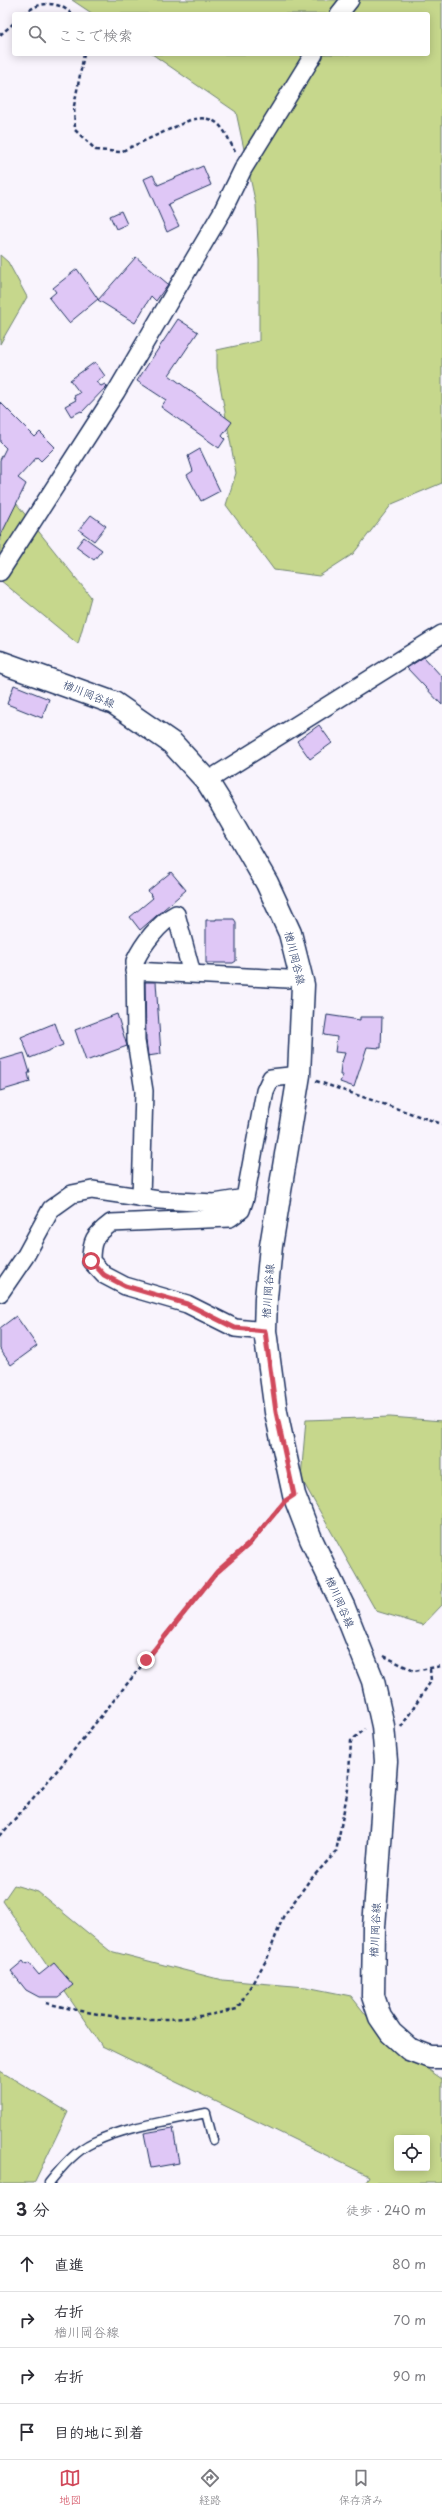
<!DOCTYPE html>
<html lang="ja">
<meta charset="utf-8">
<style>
:root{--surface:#fff;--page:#f7f7f7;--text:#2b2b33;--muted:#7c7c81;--line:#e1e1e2;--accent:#d1495b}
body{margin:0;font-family:"Playpen Sans","Klee One",sans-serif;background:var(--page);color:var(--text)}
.controls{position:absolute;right:12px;bottom:12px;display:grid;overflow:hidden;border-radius:4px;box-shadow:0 2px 10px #0003}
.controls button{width:36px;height:36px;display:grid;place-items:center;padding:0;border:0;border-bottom:1px solid var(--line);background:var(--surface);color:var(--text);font:20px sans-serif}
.stop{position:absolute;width:12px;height:12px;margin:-9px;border:3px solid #d1495b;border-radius:50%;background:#fff}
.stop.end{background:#d1495b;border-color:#fff;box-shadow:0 1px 4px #0008}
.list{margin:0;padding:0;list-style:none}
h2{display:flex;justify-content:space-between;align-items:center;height:52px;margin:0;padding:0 16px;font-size:17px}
h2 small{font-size:13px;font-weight:400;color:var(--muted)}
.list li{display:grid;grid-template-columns:26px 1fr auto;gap:12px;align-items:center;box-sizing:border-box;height:56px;padding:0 16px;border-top:1px solid var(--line)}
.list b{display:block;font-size:15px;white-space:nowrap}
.list p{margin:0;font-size:13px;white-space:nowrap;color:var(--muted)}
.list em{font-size:13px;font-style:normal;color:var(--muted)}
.icon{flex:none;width:22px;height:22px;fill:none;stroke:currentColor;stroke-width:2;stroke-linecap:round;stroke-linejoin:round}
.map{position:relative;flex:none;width:442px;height:2183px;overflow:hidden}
.search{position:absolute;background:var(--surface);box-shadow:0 2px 10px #0003;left:12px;right:12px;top:12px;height:44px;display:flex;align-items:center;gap:10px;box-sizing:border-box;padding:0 14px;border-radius:4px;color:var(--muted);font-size:15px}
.sheet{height:276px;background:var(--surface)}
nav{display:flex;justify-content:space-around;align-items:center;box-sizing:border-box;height:56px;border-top:1px solid var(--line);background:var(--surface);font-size:11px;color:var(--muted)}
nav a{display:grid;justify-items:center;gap:2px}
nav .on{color:var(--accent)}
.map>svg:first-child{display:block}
.green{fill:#c6d78c;stroke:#708375;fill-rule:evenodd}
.building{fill:#dfc7f6;stroke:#1b2f5e}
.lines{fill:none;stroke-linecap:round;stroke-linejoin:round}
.lane-casing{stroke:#1b2f5e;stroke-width:11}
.street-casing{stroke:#1b2f5e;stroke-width:20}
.secondary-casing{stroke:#1b2f5e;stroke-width:25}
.path{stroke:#1b2f5e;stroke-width:2.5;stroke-dasharray:4 3;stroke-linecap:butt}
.lane{stroke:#fff;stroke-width:8}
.street{stroke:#fff;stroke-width:17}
.secondary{stroke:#fff;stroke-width:22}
.route{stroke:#d1495b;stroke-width:5}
.labels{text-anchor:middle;stroke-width:3;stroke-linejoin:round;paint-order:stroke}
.street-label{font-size:11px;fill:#1b2f5e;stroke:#fff}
</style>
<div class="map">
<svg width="442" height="2183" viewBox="0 0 442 2183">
<rect width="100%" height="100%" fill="#f9f4fd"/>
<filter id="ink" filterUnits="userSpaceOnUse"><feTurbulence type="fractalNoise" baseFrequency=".025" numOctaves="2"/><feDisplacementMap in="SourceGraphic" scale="8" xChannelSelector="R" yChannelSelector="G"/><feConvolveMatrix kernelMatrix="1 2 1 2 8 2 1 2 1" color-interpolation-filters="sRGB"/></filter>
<g filter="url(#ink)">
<path class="green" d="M72,0H442V483L392,504L353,554L319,576L274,570L226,505L236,473L217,368V350L259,341V260L256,205L236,112L152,54H428V14H93Z
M0,255L8,262L27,297L0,344Z
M0,483L91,597L78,644L0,580Z
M390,1417L442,1421V1605L423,1625L376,1611L301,1478L306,1420Z
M14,1885L38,1892L110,1951L222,1980L306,1987L351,1996L386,2040L442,2079V2183H365L369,2176L102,2046L3,1901ZM397,2138H427V2168H397Z
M0,2071L68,2112L34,2183H0Z"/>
<path class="building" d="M203,166L211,185L168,204L179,226L167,232L144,179L153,175L158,185Z
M121,211L127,224L116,229L110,216Z
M136,257L168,284L156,301L151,296L135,323L98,300Z
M77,269L98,299L69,323L49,298L56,292L53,288Z
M178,319L198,332L169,375L232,422L222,436L225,439L219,448L161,407L166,400L137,381Z
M95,362L105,376L96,382L101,386L105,384L107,386L82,412L81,411L71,416L65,406L76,400L74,396L80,393L70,380Z
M0,402L35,437L40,432L55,447L41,461L37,457L18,478L26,484L0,537V460L6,448L0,442Z
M200,449L220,491L201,501L187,475L193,471L188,456Z
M91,515L106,526L94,541L79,530Z
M84,537L102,550L94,560L76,547Z
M424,657L442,677V705L407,668Z
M14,685L49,699L42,718L7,704Z
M319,725L332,743L310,759L297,741Z
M171,872L186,890L140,930L130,917L153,898L148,891Z
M216,919H234L236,922V961L233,963H206V920H216Z
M145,982H156L161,1054L148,1056L146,1040Z
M117,1014L127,1046L86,1061L75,1030Z
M327,1015L360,1020V1017H382L381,1048L367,1047L354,1087L340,1082L343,1075H340L341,1065L345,1053L335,1052L337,1037L324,1035Z
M55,1023L63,1045L30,1058L21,1037Z
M24,1053L30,1073H28L30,1082L0,1091V1060Z
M16,1316L37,1346L11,1365L0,1349V1328Z
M23,1961L26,1965L29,1963L39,1975L54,1963L73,1985L58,1997H39L26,1990L11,1971Z
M173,2128L179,2163L151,2168L144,2133Z"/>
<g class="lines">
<defs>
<path id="lane" d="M49,2183C61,2168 76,2150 94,2142C128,2126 169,2121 206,2113L213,2140"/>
<path id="street" d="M339,14L350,0
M0,572L116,392L222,212L243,169L314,54
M207,781L442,634
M134,971L287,979
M141,1198L144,1091L136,1041L135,961C143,944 159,923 176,914L192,974
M0,1293L26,1255L51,1209L72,1194L92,1190L159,1200L214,1203L245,1198
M265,1331L235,1328L187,1304L125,1286L104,1275L91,1261C91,1240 94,1236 111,1223L230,1218L241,1210L245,1198L265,1091L271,1078L299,1075"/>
<path id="secondary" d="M0,662L114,703L172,743L207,781L222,805L267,883L290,933L303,985L299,1075L271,1246L266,1298L265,1331L276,1412L294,1495L311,1539L344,1608L373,1681L383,1726L386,1761L374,1927L373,1996L380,2017L391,2033L409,2049L430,2057H442"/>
</defs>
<use href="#lane" class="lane-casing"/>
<use href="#street" class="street-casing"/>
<use href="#secondary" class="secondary-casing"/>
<path class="path" d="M24,14C39,1 57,0 72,14
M0,35L14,23
M84,54L74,106L75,130L96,150L120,152L190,120C218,113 224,129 235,152
M316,1081L442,1124
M384,1656L414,1671L442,1666
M401,1727L431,1681L430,1669
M0,1836L61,1766L217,1572L249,1544L279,1508
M46,2003C115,2020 167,2026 237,2009L267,1959L283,1917L309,1881L336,1852L348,1789L351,1741L365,1729"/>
<use href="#lane" class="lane"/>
<use href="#street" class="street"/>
<use href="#secondary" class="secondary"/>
</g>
</g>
<g class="lines" filter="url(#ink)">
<path class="route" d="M91,1261L104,1275L125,1286L187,1304L235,1328L265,1331L276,1412L294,1495L285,1501L249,1544L217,1572L146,1660"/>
</g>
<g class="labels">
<g class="street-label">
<text transform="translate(89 694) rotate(22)" y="4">楢川岡谷線</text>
<text transform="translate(295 958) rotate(76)" y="4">楢川岡谷線</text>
<text transform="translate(268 1291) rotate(-86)" y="4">楢川岡谷線</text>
<text transform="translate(340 1602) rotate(66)" y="4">楢川岡谷線</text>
<text transform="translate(375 1930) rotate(-87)" y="4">楢川岡谷線</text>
</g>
</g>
</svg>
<div class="controls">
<button><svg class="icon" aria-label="locate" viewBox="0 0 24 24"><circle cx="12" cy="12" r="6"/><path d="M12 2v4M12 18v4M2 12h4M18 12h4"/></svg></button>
</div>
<div class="stop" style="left:91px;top:1261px"></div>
<div class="stop end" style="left:146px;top:1660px"></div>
<div class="search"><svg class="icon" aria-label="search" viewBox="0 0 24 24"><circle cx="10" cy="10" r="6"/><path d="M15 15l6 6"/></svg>ここで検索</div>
</div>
<section class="sheet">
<h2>3 分<small>徒歩 · 240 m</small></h2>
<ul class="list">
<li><svg class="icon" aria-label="ahead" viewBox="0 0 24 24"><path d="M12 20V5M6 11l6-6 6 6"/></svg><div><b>直進</b></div><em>80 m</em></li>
<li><svg class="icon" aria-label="right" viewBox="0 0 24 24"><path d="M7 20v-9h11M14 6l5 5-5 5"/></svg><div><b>右折</b><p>楢川岡谷線</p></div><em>70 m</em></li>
<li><svg class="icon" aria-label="right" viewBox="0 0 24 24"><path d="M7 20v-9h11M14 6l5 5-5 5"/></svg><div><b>右折</b></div><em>90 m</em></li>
<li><svg class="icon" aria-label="arrive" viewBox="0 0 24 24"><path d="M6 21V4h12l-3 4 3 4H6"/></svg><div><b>目的地に到着</b></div></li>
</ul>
</section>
<nav>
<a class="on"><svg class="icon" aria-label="map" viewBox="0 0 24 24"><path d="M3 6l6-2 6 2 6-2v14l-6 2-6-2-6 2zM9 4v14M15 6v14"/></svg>地図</a>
<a><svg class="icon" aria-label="directions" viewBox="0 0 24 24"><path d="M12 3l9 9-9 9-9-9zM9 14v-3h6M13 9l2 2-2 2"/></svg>経路</a>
<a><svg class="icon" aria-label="saved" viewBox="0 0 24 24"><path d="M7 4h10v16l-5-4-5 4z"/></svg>保存済み</a>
</nav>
